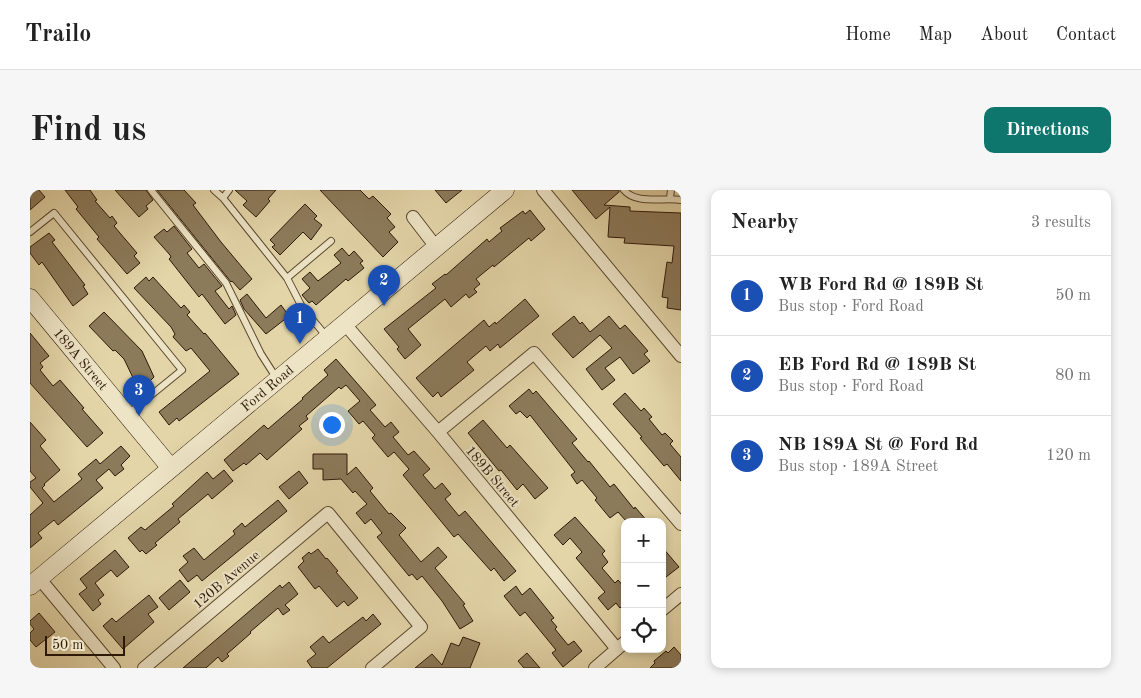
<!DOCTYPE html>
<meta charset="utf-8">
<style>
:root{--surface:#fff;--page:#f6f6f6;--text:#222;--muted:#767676;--line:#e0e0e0;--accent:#0f766e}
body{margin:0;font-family:"Old Standard TT",serif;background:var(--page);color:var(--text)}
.controls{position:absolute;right:15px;bottom:15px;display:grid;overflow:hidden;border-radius:10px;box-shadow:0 2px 8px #0003}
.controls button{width:45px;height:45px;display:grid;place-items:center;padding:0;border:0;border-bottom:1px solid var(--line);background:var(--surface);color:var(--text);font:25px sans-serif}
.scale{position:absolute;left:15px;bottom:12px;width:80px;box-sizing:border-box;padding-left:5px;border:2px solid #2e1908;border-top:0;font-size:14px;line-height:18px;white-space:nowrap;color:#2e1908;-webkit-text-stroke:4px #ede4c6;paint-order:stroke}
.you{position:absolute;left:301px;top:234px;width:18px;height:18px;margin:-12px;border:4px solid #fff;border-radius:50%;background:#1a73e8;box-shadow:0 0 0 8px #1a73e833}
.badge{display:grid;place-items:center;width:32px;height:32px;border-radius:50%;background:var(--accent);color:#fff;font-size:16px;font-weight:700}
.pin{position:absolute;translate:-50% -41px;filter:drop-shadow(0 1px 2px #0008)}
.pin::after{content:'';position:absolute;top:26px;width:18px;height:15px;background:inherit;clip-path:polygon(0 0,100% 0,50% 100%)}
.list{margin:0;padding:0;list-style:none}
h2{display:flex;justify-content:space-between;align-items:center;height:65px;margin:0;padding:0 20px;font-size:21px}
h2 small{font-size:16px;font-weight:400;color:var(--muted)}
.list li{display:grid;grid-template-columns:32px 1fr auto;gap:15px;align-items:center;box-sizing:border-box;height:80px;padding:0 20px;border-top:1px solid var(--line)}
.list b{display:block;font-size:19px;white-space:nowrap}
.list p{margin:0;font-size:16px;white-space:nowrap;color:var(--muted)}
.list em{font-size:16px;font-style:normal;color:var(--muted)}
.icon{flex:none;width:28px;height:28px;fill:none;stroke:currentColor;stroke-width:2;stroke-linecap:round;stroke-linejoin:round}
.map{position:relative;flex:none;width:651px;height:478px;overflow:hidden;border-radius:10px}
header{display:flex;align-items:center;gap:30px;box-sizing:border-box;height:70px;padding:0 25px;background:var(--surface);border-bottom:1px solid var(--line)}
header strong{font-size:24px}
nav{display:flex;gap:28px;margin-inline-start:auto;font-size:18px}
.intro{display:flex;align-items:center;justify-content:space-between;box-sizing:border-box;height:120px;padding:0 30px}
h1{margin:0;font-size:35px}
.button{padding:12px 22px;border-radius:10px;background:var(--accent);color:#fff;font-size:18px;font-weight:700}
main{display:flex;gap:30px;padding:0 30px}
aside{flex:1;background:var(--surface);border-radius:10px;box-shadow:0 2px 8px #0003}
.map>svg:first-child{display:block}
.building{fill:#8c7b5b;stroke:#2e1908}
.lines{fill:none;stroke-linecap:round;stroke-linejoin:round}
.lane-casing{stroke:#5b4830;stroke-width:8}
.street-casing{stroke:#5b4830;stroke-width:14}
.secondary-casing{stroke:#2e1908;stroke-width:19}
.lane{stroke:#ede4c6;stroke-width:6}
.street{stroke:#ede4c6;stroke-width:12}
.secondary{stroke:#ede4c6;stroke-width:18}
.labels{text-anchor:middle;stroke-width:4;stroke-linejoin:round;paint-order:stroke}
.street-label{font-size:14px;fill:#2e1908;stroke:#ede4c6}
</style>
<header>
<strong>Trailo</strong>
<nav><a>Home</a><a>Map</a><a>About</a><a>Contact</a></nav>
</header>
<div class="intro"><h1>Find us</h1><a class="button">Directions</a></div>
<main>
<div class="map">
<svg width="651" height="478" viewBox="0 0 651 478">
<rect width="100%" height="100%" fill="#e3d5a8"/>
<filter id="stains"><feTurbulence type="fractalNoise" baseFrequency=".004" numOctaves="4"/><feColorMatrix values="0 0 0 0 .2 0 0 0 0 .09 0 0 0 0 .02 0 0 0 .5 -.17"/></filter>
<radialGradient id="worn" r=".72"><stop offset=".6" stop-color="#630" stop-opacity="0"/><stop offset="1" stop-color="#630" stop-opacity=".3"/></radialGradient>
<path class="building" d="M0,0H9L15,7L0,20Z
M35,0H60L67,10L65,11L80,28L82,26L87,33L84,36L107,63L104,66L110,73L97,84L67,49L69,47L46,19L48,17Z
M85,0H116L123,10L116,16L118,19L109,27Z
M127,0H154L166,13L163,15L191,52L222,89L210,100L202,91L201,92Z
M205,0H246L238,9L240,11L226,27L213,15L217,11Z
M290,0H330L339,9L343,6L361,24L357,28L365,37L359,42L368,52L353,67Z
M405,0H432L416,13Z
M542,0H589V2L574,15L600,17V21L651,23V120L637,118L638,108L632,107L637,72L642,73L644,56L594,53L595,48L578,47L580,17L566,29Z
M275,14L287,26L284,29L292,35L281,50L273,42L250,65L242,57L245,55L240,50Z
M500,20L515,39L501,51L499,48L464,77L463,75L446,89L450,94L444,99L447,102L439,108L436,104L421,117L415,109L378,139L391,155L375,169L367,159L369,157L354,139L406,98L402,94L415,84L416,85L457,49L459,52L472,41L470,38L493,21L495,24Z
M144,36L162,59L157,63L169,78L174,74L192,96L185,101L199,119L202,116L206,125L195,134L172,104L169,107L139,69L141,67L140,65L124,47L134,39L137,42Z
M19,43L25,50L22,52L55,95L53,96L58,104L43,116L12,72L9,75L0,63V57Z
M312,58L319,66L324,61L333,71L330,73L334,78L318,91L316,89L286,115L282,111L279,113L272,105L280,98L272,89L280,82L288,91L311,73L304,65Z
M116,87L119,91L123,87L151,118L154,115L160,122L157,125L174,144L175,143L209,184L149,231L147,228L139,235L129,222L180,181L161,158L156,161L143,147L145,144L141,137L104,98Z
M217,104L236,128L251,115L259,126L236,144L214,119L210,110Z
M495,109L509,126L470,158L468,154L460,161L456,156L437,172L444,180L411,207L408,202L403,207L386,188L454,130L459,137L465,132L466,134Z
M74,122L112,161L124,187L117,194L110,198L106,194L94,169L85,160L83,161L59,136Z
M544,126L550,134L552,132L560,142L579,126L590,139L595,135L611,153L618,161L614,164L620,171L603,184L590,167L575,178L585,190L572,200L556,179L582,158L570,145L543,168L522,144Z
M0,143L19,166L10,173L13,177L10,180L23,196L30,190L54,218L52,219L73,243L57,257L0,193Z
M306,169L346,215L340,220L355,237L361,232L369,242L363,247L378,265L384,261L400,279L393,285L405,299L412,293L421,304L415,309L429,326L435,321L486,381L474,391L464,378L461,381L428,344L424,347L373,285L379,279L364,262L358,267L342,248L345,245L333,231L329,234L318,221L330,211L316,195L311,199L309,197L276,226L278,229L269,236L272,239L237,270L230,263L216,275L214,273L203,281L194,270L234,235L238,239L273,209L272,208L298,185L294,180Z
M499,199L503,204L506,201L547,249L542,253L558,272L559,271L580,297L584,294L604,319L605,317L618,332H597L588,322L580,328L565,310L567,308L552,290L547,294L541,285L545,282L500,225L497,228L490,221L486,224L479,216Z
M595,203L611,221L614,218L622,227L619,229L632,245L635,243L643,251L640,254L651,267V291L637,274L634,276L610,248L612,247L583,214Z
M453,230L477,258L480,255L518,298L505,309L493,294L487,300L471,280L469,281L438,243Z
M0,232L16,250L10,256L30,280L14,294L15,295L12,298L24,312L52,289L48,284L66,269L70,274L91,256L100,266L91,275L94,279L85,286L79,279L66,290L73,298L28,335L24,330L8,343L12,348L0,358V325L13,313L0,297V292L6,288L0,281Z
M283,264H317V285L326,277L343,298L340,301L359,324L361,323L376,338L369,345L391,372L408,357L417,367L405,378L435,414L433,415L443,431L430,439L412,411L392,386L387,390L382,384L379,386L347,347L352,343L341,329L335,334L326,323L337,314L325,301L323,303L311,289L293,290V279H283Z
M194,280L203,291L182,309L178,304L148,329L150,332L125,353L127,355L116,364L112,360L110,362L98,348L111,337L115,340L144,316L142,314L177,282L183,289Z
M269,281L278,293L259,309L249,297Z
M248,310L257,321L172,391L167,385L158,392L149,380L158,372L153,366L164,358L174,370L205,344L203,341L212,333L215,337Z
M545,327L575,361L572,364L578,372L572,378L585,393L588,390L595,398V413L590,418L586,413L578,420L568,408L575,402L546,368L552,362L540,348L533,355L524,345Z
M632,357L649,377L632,390Z
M288,359L296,369L297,368L308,381L306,382L328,408L318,416L314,411L307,417L289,396L285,399L268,377L274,371L272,368L279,362L281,364Z
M85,360L99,377L87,387L81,380L65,393L74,405L68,410L71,414L63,421L49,404L57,398L50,389Z
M150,390L160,402L139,420L129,408Z
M259,392L268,404L255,415L260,420L253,425L248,418L220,442L221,443L197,464L199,466L192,472L188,467L176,478H153L250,395L252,398Z
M486,396L492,405L500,398L524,428L521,430L527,437L525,439L538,455L544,451L552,461L533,477L522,463L526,460L495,422L490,426L474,406Z
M119,405L128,417L118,424L124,432L93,459L73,436L82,428L86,432Z
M9,423L25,442L6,457L0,450V443L4,439L0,434V431Z
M343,424L351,434L297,478H282L277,471L286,464L280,457L293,446L299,453L333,427L336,431Z
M433,447L450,453L440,478H385L402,464L412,475L421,453L429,456Z
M644,457L651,465V478H620L625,473L624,471L636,461L638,463Z
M497,463L510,478H494L488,471Z"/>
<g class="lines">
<defs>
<path id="lane" d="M121,0L196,93L231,164L247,189
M184,0L193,8L257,88L272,117L297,147
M594,0C606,15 634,7 651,10
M193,8L199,0
M640,8L641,0
M0,42L24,23L152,180L98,224
M257,88L301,51"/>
<path id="street" d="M513,0L651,166
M383,27L406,57
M314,133L408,242L587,459
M408,242L504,163L651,334
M9,388L84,478
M632,420L651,404
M114,478L298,323L391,437L342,478
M565,478L595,452"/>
<path id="secondary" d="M0,108L140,277
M0,396L475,0"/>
</defs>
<use href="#lane" class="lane-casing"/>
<use href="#street" class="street-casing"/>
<use href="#secondary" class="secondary-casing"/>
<use href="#lane" class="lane"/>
<use href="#street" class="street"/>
<use href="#secondary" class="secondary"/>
</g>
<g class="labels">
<g class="street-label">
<text transform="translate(51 169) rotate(50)" y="5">189A Street</text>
<text transform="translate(237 198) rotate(-40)" y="5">Ford Road</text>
<text transform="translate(463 286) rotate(50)" y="5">189B Street</text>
<text transform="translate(196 389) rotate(-40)" y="5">120B Avenue</text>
</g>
</g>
<rect width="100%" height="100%" filter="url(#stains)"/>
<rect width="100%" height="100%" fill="url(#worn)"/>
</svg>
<div class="controls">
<button>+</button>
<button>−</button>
<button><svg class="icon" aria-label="locate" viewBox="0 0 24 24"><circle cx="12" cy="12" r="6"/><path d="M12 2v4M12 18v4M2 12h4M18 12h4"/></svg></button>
</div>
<div class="scale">50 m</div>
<div class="you"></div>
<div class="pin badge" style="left:270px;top:154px;background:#1a4fb4">1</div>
<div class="pin badge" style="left:354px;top:116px;background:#1a4fb4">2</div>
<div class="pin badge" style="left:109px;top:226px;background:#1a4fb4">3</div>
</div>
<aside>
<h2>Nearby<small>3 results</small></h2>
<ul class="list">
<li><span class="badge" style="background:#1a4fb4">1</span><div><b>WB Ford Rd @ 189B St</b><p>Bus stop · Ford Road</p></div><em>50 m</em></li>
<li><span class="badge" style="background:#1a4fb4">2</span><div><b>EB Ford Rd @ 189B St</b><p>Bus stop · Ford Road</p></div><em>80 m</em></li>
<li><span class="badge" style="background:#1a4fb4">3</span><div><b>NB 189A St @ Ford Rd</b><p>Bus stop · 189A Street</p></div><em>120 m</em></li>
</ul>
</aside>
</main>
